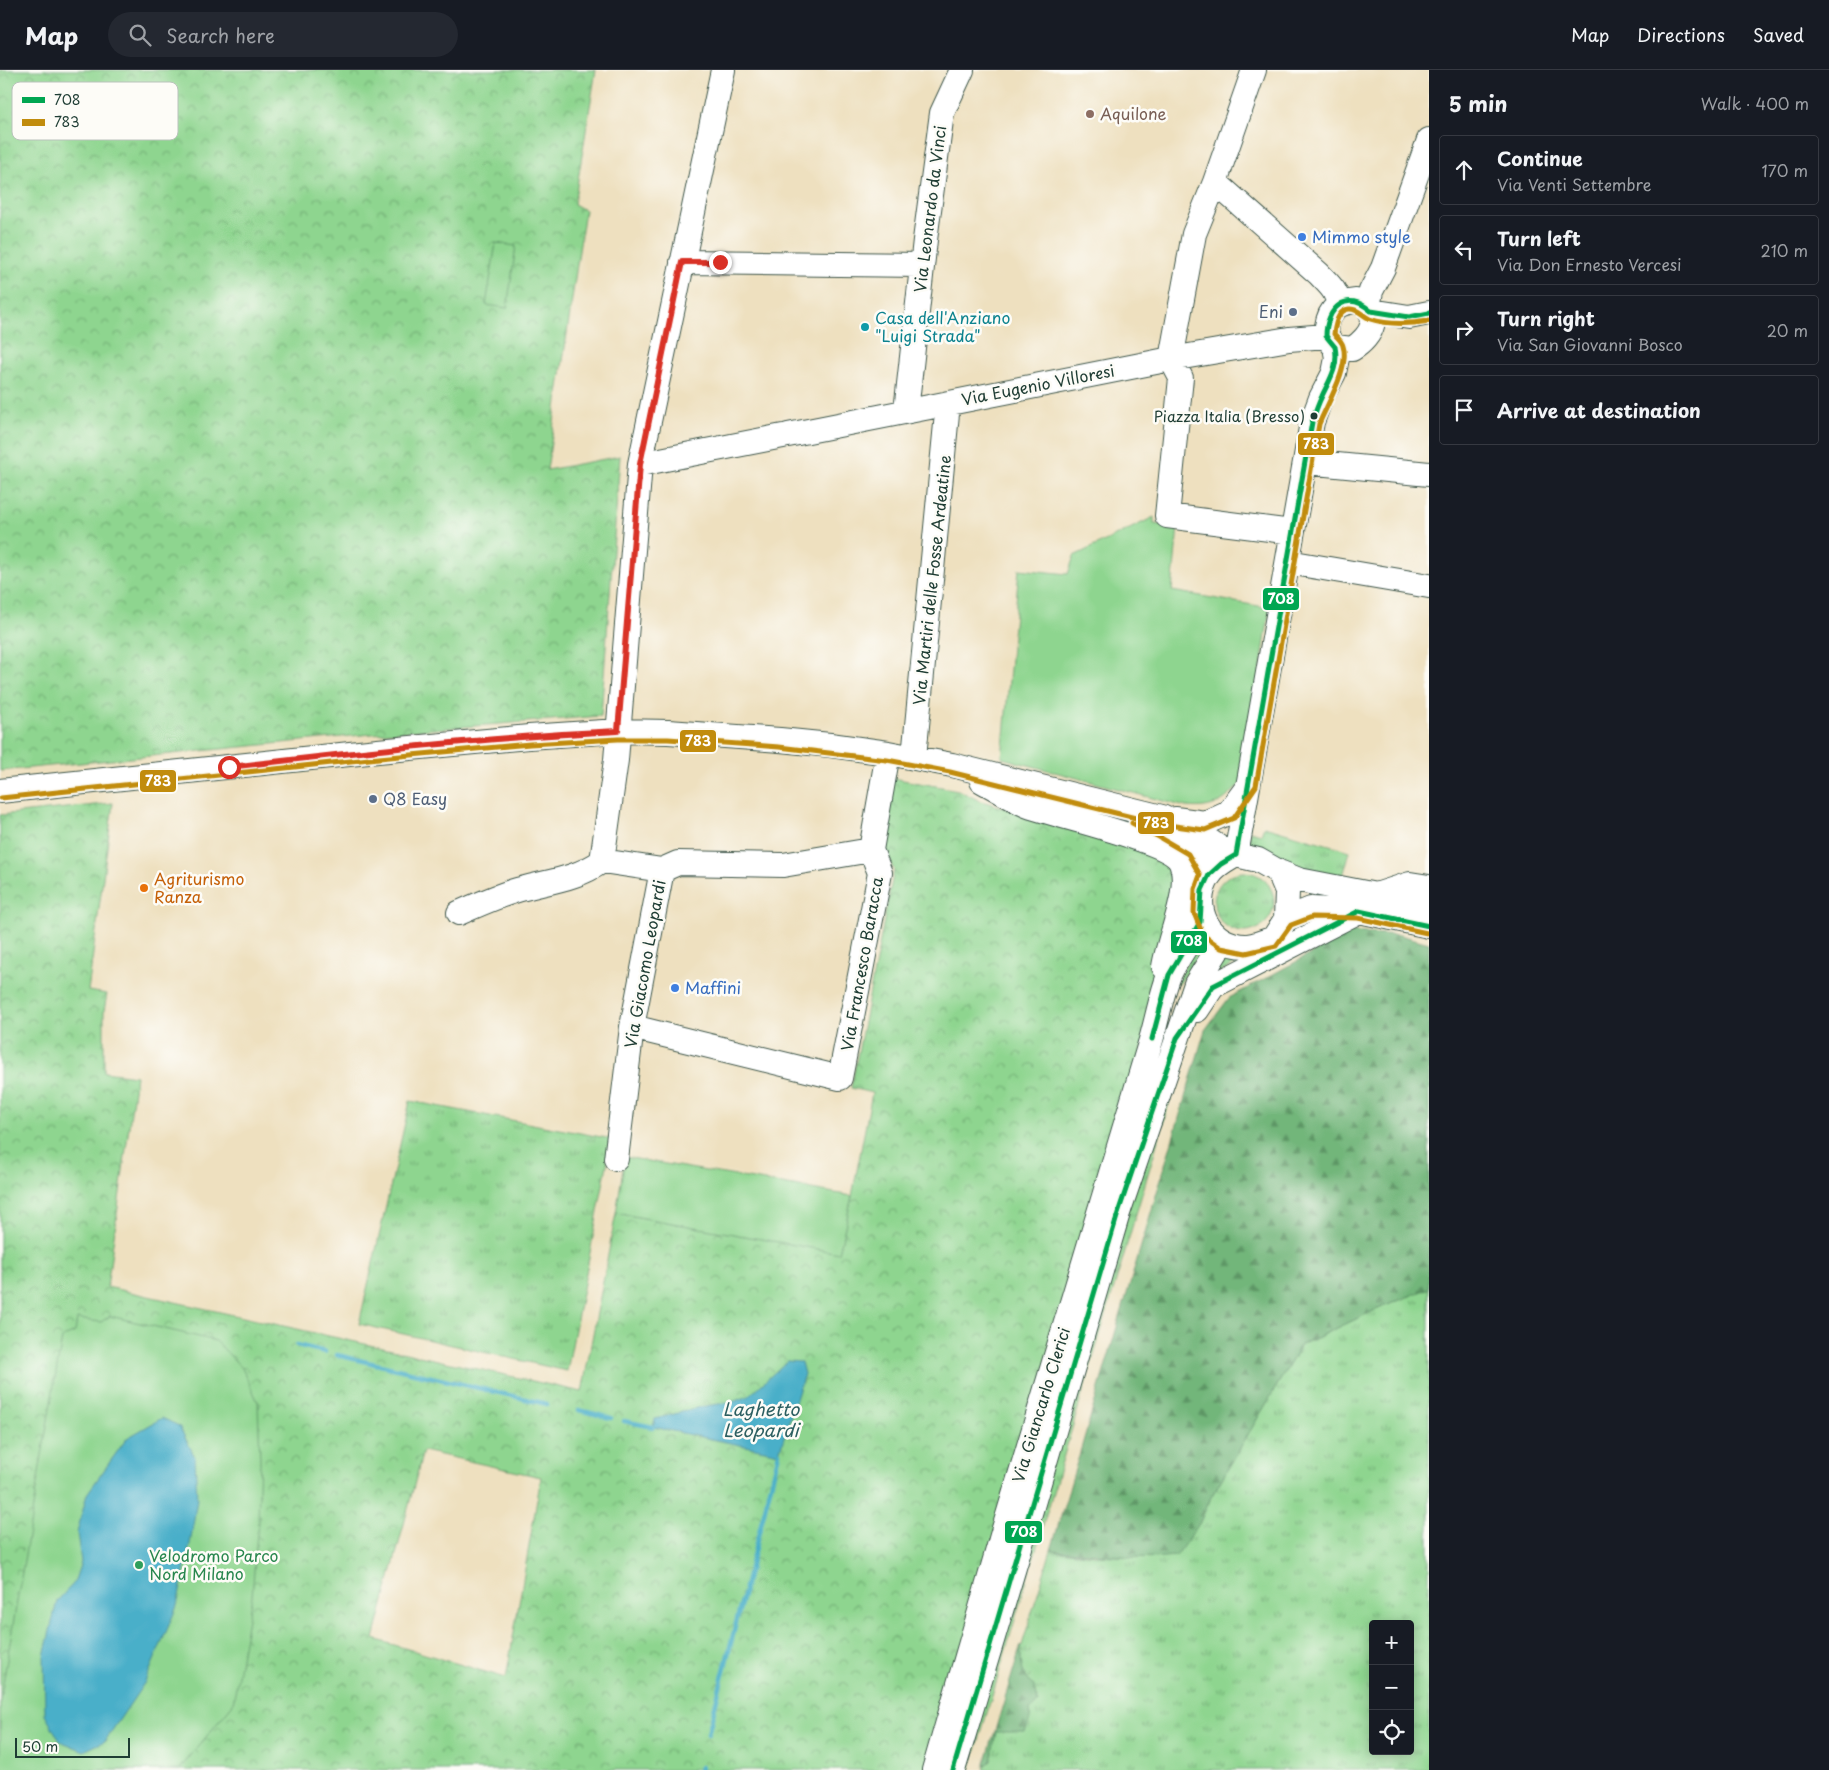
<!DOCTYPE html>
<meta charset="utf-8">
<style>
:root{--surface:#171b24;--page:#242831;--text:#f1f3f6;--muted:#9ea1a6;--line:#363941}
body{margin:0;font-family:"Playpen Sans",sans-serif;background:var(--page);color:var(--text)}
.controls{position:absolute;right:15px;bottom:15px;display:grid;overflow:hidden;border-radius:5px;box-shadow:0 2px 12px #0003}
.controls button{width:45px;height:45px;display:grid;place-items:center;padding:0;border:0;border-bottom:1px solid var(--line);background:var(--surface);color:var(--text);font:25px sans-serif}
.scale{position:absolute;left:15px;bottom:12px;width:115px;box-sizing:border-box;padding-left:5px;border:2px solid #1f3d34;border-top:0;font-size:14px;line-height:18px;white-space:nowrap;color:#1f3d34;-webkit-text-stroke:4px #fdfcf7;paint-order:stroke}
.stop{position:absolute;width:15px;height:15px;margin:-11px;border:4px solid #d93025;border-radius:50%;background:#fff}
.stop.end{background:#d93025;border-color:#fff;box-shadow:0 1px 5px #0008}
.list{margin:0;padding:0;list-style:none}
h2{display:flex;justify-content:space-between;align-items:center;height:65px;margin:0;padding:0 20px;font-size:21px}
h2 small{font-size:16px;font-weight:400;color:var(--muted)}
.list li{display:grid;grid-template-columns:32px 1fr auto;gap:15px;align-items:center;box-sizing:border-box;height:70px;margin:0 10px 10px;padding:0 10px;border:1px solid var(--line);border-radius:5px}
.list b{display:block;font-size:19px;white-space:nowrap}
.list p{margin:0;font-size:16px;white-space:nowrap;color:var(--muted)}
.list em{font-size:16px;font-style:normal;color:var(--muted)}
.icon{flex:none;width:28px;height:28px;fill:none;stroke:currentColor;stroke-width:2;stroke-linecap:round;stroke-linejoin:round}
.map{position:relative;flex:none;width:1429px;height:1700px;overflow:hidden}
header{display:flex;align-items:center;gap:30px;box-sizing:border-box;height:70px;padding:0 25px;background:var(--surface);border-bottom:1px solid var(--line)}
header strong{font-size:24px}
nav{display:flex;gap:28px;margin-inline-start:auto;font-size:18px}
.search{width:350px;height:45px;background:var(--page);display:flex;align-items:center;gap:12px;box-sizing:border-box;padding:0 18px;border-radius:28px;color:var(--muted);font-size:19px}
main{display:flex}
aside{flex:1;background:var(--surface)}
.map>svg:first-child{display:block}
.grass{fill:url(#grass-tufts);stroke:#568962;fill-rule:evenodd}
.forest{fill:url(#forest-firs);stroke:#487a57}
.park{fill:url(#park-crowns);stroke:#568962;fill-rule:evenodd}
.garden{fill:#8ed58f;stroke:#568962}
.water{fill:#4aafc9;stroke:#34767e}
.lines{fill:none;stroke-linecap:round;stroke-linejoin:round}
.stream{stroke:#4aafc9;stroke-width:4.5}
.minor-casing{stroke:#3e5549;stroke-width:26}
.minor{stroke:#fff;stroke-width:24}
.bus-1-casing{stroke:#fdfcf7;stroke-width:9}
.bus-2-casing{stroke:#fdfcf7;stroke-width:9}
.bus-1{stroke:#00a651;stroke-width:5}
.bus-2{stroke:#c18c0d;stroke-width:5}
.route{stroke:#d93025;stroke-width:6}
.education-dot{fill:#8d6e63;stroke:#fdfcf7;stroke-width:2}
.shop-dot{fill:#3f7fe0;stroke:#fdfcf7;stroke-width:2}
.service-dot{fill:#5c6f8a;stroke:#fdfcf7;stroke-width:2}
.culture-dot{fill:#0f9aa8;stroke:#fdfcf7;stroke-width:2}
.bus-dot{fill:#1f3d34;stroke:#fdfcf7;stroke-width:2}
.food-dot{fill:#e8710a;stroke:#fdfcf7;stroke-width:2}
.leisure-dot{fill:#2e9e5b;stroke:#fdfcf7;stroke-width:2}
.labels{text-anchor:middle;stroke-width:5;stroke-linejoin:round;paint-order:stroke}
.bus-label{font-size:15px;fill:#1f3d34;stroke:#fdfcf7;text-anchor:end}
.education-label{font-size:16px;fill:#785e54;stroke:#fdfcf7;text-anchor:start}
.street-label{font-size:16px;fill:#1f3d34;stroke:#fdfcf7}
.shop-label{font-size:16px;fill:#366cbe;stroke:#fdfcf7;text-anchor:start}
.service-label{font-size:16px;fill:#4e5e75;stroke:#fdfcf7;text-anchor:end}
.culture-label{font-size:16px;fill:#0d838f;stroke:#fdfcf7;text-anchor:start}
.food-label{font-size:16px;fill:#c56008;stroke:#fdfcf7;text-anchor:start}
.leisure-label{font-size:16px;fill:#27864d;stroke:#fdfcf7;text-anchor:start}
.water-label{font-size:18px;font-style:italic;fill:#2c5f61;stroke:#fdfcf7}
.key{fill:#fdfcf7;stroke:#bac3bc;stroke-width:1}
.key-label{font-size:14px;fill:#1f3d34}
.line-badge{stroke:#fdfcf7;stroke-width:2}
.badge-label{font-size:14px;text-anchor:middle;font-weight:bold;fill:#fff}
</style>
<header>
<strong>Map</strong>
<div class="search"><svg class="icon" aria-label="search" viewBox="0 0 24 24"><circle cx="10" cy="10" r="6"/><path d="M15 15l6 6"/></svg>Search here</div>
<nav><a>Map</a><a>Directions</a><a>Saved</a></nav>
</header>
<main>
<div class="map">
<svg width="1429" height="1700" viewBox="0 0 1429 1700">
<defs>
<pattern id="grass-tufts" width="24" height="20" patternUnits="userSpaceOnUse" patternTransform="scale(1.25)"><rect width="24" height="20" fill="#8ed58f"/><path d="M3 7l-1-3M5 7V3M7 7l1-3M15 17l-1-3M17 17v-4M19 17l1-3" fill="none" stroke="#73ae76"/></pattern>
<pattern id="forest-firs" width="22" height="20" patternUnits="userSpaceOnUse" patternTransform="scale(1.25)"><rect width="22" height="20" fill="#72b67a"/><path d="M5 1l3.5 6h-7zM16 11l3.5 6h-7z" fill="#5d9565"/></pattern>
<pattern id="park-crowns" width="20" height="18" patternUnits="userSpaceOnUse" patternTransform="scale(1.25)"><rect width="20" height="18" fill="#8ed58f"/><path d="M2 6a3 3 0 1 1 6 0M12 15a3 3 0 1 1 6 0" fill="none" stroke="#73ae76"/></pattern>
</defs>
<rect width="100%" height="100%" fill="#fdfcf7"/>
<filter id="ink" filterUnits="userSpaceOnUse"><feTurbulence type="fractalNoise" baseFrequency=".02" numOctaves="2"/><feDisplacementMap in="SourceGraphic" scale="10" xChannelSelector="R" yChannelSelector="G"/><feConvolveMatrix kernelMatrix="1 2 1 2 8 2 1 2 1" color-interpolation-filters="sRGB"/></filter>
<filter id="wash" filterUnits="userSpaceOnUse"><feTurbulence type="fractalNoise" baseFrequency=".0096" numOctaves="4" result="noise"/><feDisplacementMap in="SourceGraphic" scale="20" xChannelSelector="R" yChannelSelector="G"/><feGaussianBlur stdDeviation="1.12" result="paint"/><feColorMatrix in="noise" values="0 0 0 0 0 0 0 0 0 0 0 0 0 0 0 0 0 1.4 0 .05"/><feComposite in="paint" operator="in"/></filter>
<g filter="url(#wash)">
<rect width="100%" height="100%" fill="#eee0bf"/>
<path class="grass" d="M1264,756L1350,781L1343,806L1295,801L1249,777L1250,761L1261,764Z
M1214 832a30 30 0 1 1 60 0a30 30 0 1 1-60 0Z
M1202,864L1210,873L1194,892L1179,914H1175Z
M1232,885L1247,886L1202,914L1226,887Z
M1167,1025L1171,1027L970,1700H956L1122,1141Z
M410,1031L612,1069L567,1301L359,1254Z
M1429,1218V1700H984L1051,1480L1094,1485L1157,1488L1199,1454L1211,1427L1301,1275L1373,1241ZM1373,1554H1410V1681H1373Z"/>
<path class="forest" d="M1351,862L1400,865L1429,873V1218L1373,1241L1301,1275L1211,1427L1199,1454L1176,1486C1134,1491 1093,1482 1051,1480L1205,960L1229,928Z
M1021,1575C1021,1592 1020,1606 1035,1616L1038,1633L1030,1640C1032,1648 1028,1654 1025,1662H996L991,1691L984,1697Z"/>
<path class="park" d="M0,0H596L574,134L585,140L547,400L620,386L601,646L372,664L0,701Z
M892,708L958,720L978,730L1161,784L1177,803V821L1154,911L1144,973L927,1700H0V745L113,733L88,921L107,924L104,941V1002L136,1006L107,1217L582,1322L616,1143L839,1182L852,1126L872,1023L851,1018L894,800L881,776ZM423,1381L541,1407L506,1608L374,1569Z"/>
<path class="garden" d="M496,173L516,176L507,238L486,235Z
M1154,447V454L1178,456L1172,521L1270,538L1244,709C1226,731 1215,740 1186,737L1002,688L1019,499L1068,504L1074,486Z
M625,1087L852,1126L839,1183L616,1143Z
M110,1246L216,1271L242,1298L258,1332L260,1391L258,1451L252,1526L233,1634L179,1700H0V1631L62,1268L75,1262L77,1249L101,1252Z"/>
<path class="water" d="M787,1291L801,1292L804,1304L779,1383L653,1357L655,1349L705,1336L732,1332L749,1326Z
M162,1348L179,1356L195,1387L197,1429L191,1469L177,1536L145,1612L105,1671L84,1681L60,1671L45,1645L44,1586L57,1531L74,1513L81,1492L77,1463L87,1424L127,1368Z"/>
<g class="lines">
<path class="stream" d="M297,1275L325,1282
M337,1285L547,1334
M579,1340L611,1348
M624,1351L653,1357
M708,1664L779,1383
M700,1700L701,1697"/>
</g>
</g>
<g filter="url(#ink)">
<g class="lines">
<defs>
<path id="minor" d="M1254,0L1215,112L1319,204C1328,214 1338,221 1338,235
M682,192L922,195
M1356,231C1385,242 1372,267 1352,279L1335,277L1326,266C1327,243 1333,233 1356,231Z
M1368,238L1371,221L1383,198L1429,70
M1371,241L1409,247L1429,243
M1171,289L1181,308L1167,446L1292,462
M1171,289L1194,164L1215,112
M906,341L925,170L942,43L962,0
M788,365L1171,289L1289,269L1326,266
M1306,392L1429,404
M640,394L783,366
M1288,492L1429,516
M914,687L948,333
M982,711C997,719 1011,728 1026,735C1053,746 1171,770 1181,793C1192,819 1168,869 1164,897
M0,721L378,681L529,667L618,661L668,662L780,670L830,675L888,683L952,695L1162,747L1211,772L1233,787
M1175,749L1205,753L1229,742L1247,718
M1169,764L1193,779L1209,805
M1236,785L1312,352L1321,328L1334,303L1337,288L1335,277
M1236,785L1258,790L1279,802L1287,821L1286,849L1273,869C1264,871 1254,876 1246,876C1209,876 1189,837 1209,806C1215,796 1226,791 1236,785Z
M602,791L616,690L640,394L723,0
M602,791L662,800L632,957L616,1089
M662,800L678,793L783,795L871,780
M1279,802L1299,810L1376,825L1429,840
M1376,825L1410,814L1429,817
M459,843C477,835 495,827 514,821C543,812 576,810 602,791
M1286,849L1311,839L1359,841L1429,856
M1197,940L1213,916L1359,841
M632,957L840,1008L880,803L871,780L888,683
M934,1700L1003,1462L1151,970C1157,950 1162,921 1170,903C1180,882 1198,864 1201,841
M953,1700L1021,1474L1118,1143L1196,914L1223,871"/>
</defs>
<use href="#minor" class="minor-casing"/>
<use href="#minor" class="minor"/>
<defs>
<path id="bus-1" d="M1371,241L1409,247L1429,243
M1335,277L1326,266C1326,238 1347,219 1371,241
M1236,785L1312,352C1315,343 1318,334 1322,326C1330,309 1339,296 1335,277
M1359,841L1429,856
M1152,969L1169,905L1200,852L1202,820L1209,805L1221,794L1236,785
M953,1700L1118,1143L1177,968L1213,916L1359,841"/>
<path id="bus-2" d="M1,728L379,688L530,674L618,669H668L779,677L887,690L950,702L1160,754L1205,760L1234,748L1256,716L1319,354C1327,334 1350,297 1343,276C1342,271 1337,267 1334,264C1335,255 1338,240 1349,239C1358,238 1362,246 1370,249C1388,255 1411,254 1429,251
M1132,753L1159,767L1188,784L1200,805L1195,819L1194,843L1203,865L1221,878L1246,883L1276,876L1291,855L1312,847L1358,848L1427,863"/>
</defs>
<use href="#bus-1" class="bus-1-casing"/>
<use href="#bus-2" class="bus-2-casing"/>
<use href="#bus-1" class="bus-1"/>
<use href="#bus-2" class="bus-2"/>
</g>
</g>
<g class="lines" filter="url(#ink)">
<path class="route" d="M229,697C358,682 488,667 618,661L640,394L682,192H720"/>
</g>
<circle class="education-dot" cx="1090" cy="44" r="5"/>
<g class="shop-dot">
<circle cx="1302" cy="167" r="5"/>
<circle cx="675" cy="918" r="5"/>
</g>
<g class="service-dot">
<circle cx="1293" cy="242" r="5"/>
<circle cx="373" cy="729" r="5"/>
</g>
<circle class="culture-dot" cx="865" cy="257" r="5"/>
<circle class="bus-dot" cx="1314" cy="346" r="4.5"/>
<circle class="food-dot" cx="144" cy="818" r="5"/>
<circle class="leisure-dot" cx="139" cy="1495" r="5"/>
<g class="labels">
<g class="bus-label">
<text x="1305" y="352">Piazza Italia (Bresso)</text>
</g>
<g class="education-label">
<text x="1100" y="50">Aquilone</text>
</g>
<g class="street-label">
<text transform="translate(930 139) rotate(-83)" y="6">Via Leonardo da Vinci</text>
<text transform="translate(1038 315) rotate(-11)" y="6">Via Eugenio Villoresi</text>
<text transform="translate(932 510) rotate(-84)" y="6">Via Martiri delle Fosse Ardeatine</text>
<text transform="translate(645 894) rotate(-80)" y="6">Via Giacomo Leopardi</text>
<text transform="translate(862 894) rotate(-80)" y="6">Via Francesco Baracca</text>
<text transform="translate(1041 1335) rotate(-73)" y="6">Via Giancarlo Clerici</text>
</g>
<g class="shop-label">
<text x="1312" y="173">Mimmo style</text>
<text x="685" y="924">Maffini</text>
</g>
<g class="service-label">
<text x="1283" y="248">Eni</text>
<text x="383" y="735" text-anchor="start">Q8 Easy</text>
</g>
<g class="culture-label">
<text x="875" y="254">Casa dell'Anziano<tspan x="875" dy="18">"Luigi Strada"</tspan></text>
</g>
<g class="food-label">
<text x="154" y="815">Agriturismo<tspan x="154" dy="18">Ranza</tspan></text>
</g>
<g class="leisure-label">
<text x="149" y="1492">Velodromo Parco<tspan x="149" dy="18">Nord Milano</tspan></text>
</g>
<g class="water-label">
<text x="761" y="1346">Laghetto<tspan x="761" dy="21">Leopardi</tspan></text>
</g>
</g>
<rect x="12" y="12" width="166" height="58" rx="8" class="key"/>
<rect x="22" y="27" width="23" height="6" fill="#00a651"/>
<rect x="22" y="49" width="23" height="7" fill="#c18c0d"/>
<g class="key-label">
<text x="54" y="35">708</text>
<text x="54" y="57">783</text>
</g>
<g class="line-badge">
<rect x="1297" y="362" width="38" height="24" rx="5" fill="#c18c0d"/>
<rect x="1262" y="517" width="38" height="24" rx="5" fill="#00a651"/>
<rect x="679" y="659" width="38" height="24" rx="5" fill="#c18c0d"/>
<rect x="139" y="699" width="38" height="24" rx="5" fill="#c18c0d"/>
<rect x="1137" y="741" width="38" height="24" rx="5" fill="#c18c0d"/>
<rect x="1170" y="860" width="38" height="24" rx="5" fill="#00a651"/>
<rect x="1004" y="1450" width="39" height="24" rx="5" fill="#00a651"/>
</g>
<g class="badge-label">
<text x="1316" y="379">783</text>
<text x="1281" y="534">708</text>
<text x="698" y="676">783</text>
<text x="158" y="716">783</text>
<text x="1156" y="758">783</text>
<text x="1189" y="876">708</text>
<text x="1024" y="1467">708</text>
</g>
</svg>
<div class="controls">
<button>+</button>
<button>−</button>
<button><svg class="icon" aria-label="locate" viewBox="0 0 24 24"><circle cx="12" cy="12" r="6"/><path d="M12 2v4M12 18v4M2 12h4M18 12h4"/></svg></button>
</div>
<div class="scale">50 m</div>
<div class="stop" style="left:229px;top:697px"></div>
<div class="stop end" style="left:720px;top:192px"></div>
</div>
<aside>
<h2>5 min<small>Walk · 400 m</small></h2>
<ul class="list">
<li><svg class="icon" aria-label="ahead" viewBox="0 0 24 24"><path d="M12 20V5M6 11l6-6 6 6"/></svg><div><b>Continue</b><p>Via Venti Settembre</p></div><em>170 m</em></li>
<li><svg class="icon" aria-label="left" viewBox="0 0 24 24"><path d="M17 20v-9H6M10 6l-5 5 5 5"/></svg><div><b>Turn left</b><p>Via Don Ernesto Vercesi</p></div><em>210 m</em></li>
<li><svg class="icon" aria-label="right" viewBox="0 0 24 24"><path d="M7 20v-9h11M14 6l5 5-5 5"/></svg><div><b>Turn right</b><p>Via San Giovanni Bosco</p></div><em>20 m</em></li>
<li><svg class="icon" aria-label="arrive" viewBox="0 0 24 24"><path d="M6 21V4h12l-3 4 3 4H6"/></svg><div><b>Arrive at destination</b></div></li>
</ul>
</aside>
</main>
